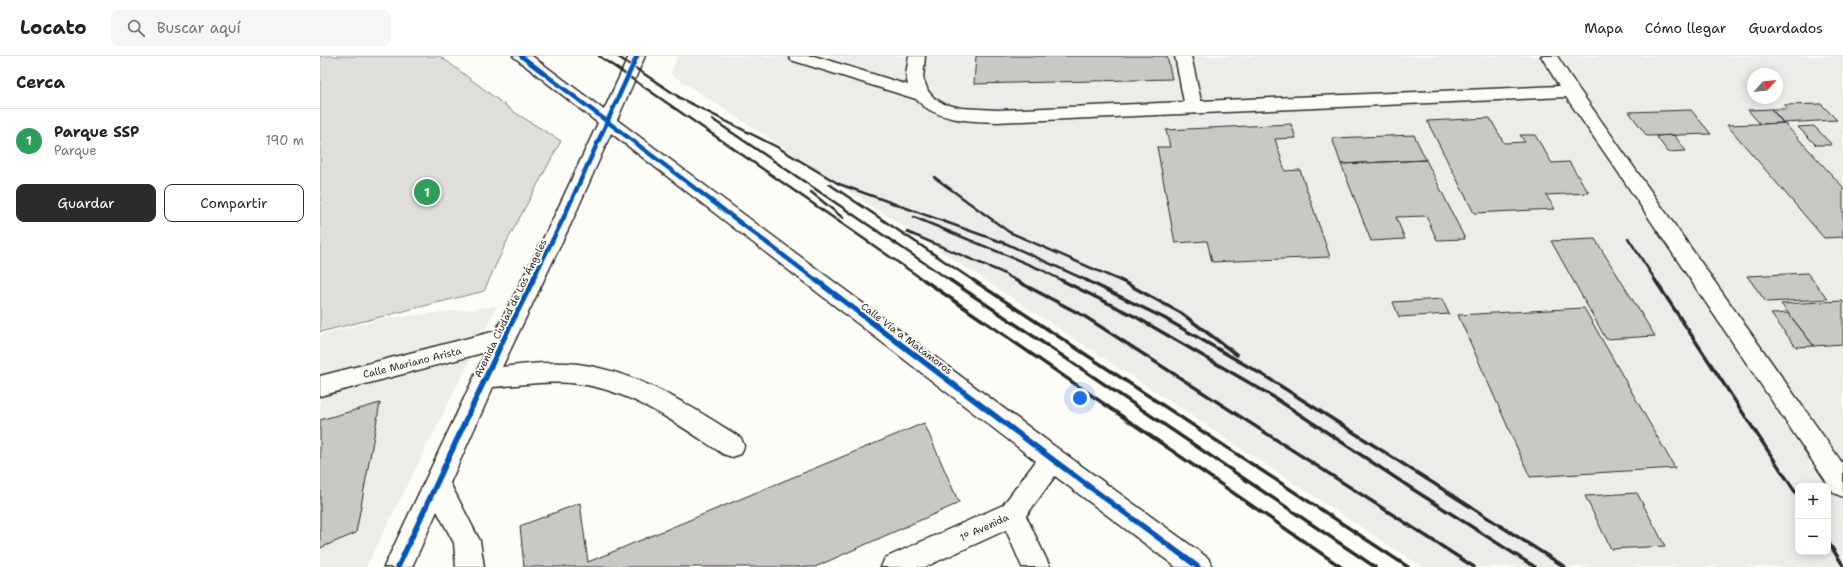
<!DOCTYPE html>
<html lang="es">
<meta charset="utf-8">
<style>
:root{--surface:#fff;--page:#f6f6f6;--text:#222;--muted:#767676;--line:#e0e0e0;--accent:#2b2b2b}
body{margin:0;font-family:"Shantell Sans",sans-serif;background:var(--page);color:var(--text)}
.controls{position:absolute;right:12px;bottom:12px;display:grid;overflow:hidden;border-radius:8px;box-shadow:0 2px 10px #0003}
.controls button{width:36px;height:36px;display:grid;place-items:center;padding:0;border:0;border-bottom:1px solid var(--line);background:var(--surface);color:var(--text);font:20px sans-serif}
.compass{position:absolute;left:1427px;top:12px;width:36px;height:36px;border-radius:50%;background:var(--surface);box-shadow:0 2px 10px #0003;rotate:63deg}
.you{position:absolute;left:760px;top:342px;width:14px;height:14px;margin:-10px;border:3px solid #fff;border-radius:50%;background:#1a73e8;box-shadow:0 0 0 6px #1a73e833}
.badge{display:grid;place-items:center;width:26px;height:26px;border-radius:50%;background:var(--accent);color:#fff;font-size:13px;font-weight:700}
.pin{position:absolute;translate:-50% -50%;border:2px solid #fff;box-shadow:0 1px 4px #0006}
.list{margin:0;padding:0;list-style:none}
h2{display:flex;justify-content:space-between;align-items:center;height:52px;margin:0;padding:0 16px;font-size:17px}
h2 small{font-size:13px;font-weight:400;color:var(--muted)}
.list li{display:grid;grid-template-columns:26px 1fr auto;gap:12px;align-items:center;box-sizing:border-box;height:64px;padding:0 16px;border-top:1px solid var(--line)}
.list b{display:block;font-size:15px;white-space:nowrap}
.list p{margin:0;font-size:13px;white-space:nowrap;color:var(--muted)}
.list em{font-size:13px;font-style:normal;color:var(--muted)}
.actions{display:flex;gap:8px;padding:12px 16px}
.actions a{flex:1;padding:9px 0;border:1px solid var(--accent);border-radius:8px;text-align:center;font-size:14px;color:var(--accent)}
.actions .main{background:var(--accent);color:#fff}
.icon{flex:none;width:22px;height:22px;fill:none;stroke:currentColor;stroke-width:2;stroke-linecap:round;stroke-linejoin:round}
.map{position:relative;flex:none;width:1523px;height:511px;overflow:hidden}
header{display:flex;align-items:center;gap:24px;box-sizing:border-box;height:56px;padding:0 20px;background:var(--surface);border-bottom:1px solid var(--line)}
header strong{font-size:19px}
nav{display:flex;gap:22px;margin-inline-start:auto;font-size:14px}
.search{width:280px;height:36px;background:var(--page);display:flex;align-items:center;gap:10px;box-sizing:border-box;padding:0 14px;border-radius:8px;color:var(--muted);font-size:15px}
main{display:flex}
aside{flex:1;background:var(--surface)}
.map>svg:first-child{display:block}
.built{fill:#edece8;fill-rule:evenodd}
.green{fill:#dfdeda;stroke:#858482}
.building{fill:#c9c8c4;stroke:#2b2b2b}
.lines{fill:none;stroke-linecap:round;stroke-linejoin:round}
.minor-casing{stroke:#2b2b2b;stroke-width:3}
.minor{fill:#fdfcf7;fill-rule:evenodd}
.rail-far1{stroke:#2b2b2b;stroke-width:2.5}
.rail{stroke:#2b2b2b;stroke-width:3.5}
.cycleway-far1-casing{stroke:#fdfcf7;stroke-width:6}
.cycleway-casing{stroke:#fdfcf7;stroke-width:8}
.cycleway-far1{stroke:#0057b8;stroke-width:4.5}
.cycleway{stroke:#0057b8;stroke-width:5.5}
.labels{text-anchor:middle;stroke-width:4;stroke-linejoin:round;paint-order:stroke}
.street-label{font-size:10px;fill:#2b2b2b;stroke:#fdfcf7}
</style>
<header>
<strong>Locato</strong>
<div class="search"><svg class="icon" aria-label="search" viewBox="0 0 24 24"><circle cx="10" cy="10" r="6"/><path d="M15 15l6 6"/></svg>Buscar aquí</div>
<nav><a>Mapa</a><a>Cómo llegar</a><a>Guardados</a></nav>
</header>
<main>
<aside>
<h2>Cerca<small></small></h2>
<ul class="list">
<li><span class="badge" style="background:#2e9e5b">1</span><div><b>Parque SSP</b><p>Parque</p></div><em>190 m</em></li>
</ul>
<div class="actions"><a class="main">Guardar</a><a>Compartir</a></div>
</aside>
<div class="map">
<svg width="1523" height="511" viewBox="0 0 1523 511">
<rect width="100%" height="100%" fill="#fdfcf7"/>
<filter id="ink" filterUnits="userSpaceOnUse"><feTurbulence type="fractalNoise" baseFrequency=".025" numOctaves="2"/><feDisplacementMap in="SourceGraphic" scale="8" xChannelSelector="R" yChannelSelector="G"/><feConvolveMatrix kernelMatrix="1 2 1 2 8 2 1 2 1" color-interpolation-filters="sRGB"/></filter>
<g filter="url(#ink)">
<path class="built" d="M358,0H1523V511H1102L351,18ZM1433,18H1457V42H1433ZM1478,430H1508V496H1478Z
M177,250L46,511H0V279L61,263Z"/>
<path class="green" d="M0,0H120L194,56L241,85L186,187L164,235L0,276Z"/>
<path class="building" d="M656,0H847L852,23L654,28Z
M1501,48L1517,64L1463,67L1451,53H1467L1464,49Z
M1451,53L1464,67L1440,68L1428,54Z
M1371,54L1391,78L1327,80L1309,56Z
M1170,62L1184,87L1205,86L1200,79H1215L1232,107L1249,106L1269,137L1226,139L1235,153L1154,157L1107,65Z
M1464,67L1523,131V181L1504,182L1407,69Z
M971,68L976,82L955,83L965,115L980,114L1010,201L892,206L887,185L855,187L837,91H850L846,74Z
M1494,70L1512,89H1496L1478,71Z
M1094,79L1106,104L1021,108L1012,82Z
M1354,79L1366,95L1348,96L1336,80Z
M1106,104L1145,183L1117,184L1106,160L1076,161L1085,183L1051,185L1021,108Z
M1275,183L1335,280L1286,283L1231,185Z
M1487,217L1508,243L1446,246L1427,220Z
M1122,243L1129,258L1079,261L1073,246Z
M1523,245V288L1494,290L1461,248Z
M1264,252L1355,412L1210,421L1138,259Z
M1468,257L1494,290L1476,291L1451,258Z
M60,347L36,477L0,492V364Z
M604,367L639,447L495,511H204L200,470L260,447L268,506Z
M1317,437L1345,490L1291,493L1265,440Z"/>
<g class="lines">
<defs>
<path id="minor" d="M193,0H212L284,54L309,0H325L297,64L741,395L888,502L892,511H856L735,420L706,460L730,511H702L686,474L605,511H561L565,502L683,449L716,405L291,77L253,163L182,311C207,308 233,305 258,308C318,316 371,350 421,382L424,390L421,398L412,401L403,398C359,369 313,335 259,328C230,324 201,329 173,331L130,427L160,485L164,511H136L134,487L117,455L92,511H64L166,296L0,340V320L176,275L233,163L278,67Z
M469,0H494L588,29L586,19L589,0H605L603,22L608,35L614,42L624,48L641,52L677,54L864,46L855,0H871L881,45L1239,30L1221,0H1237L1258,32L1523,408V441L1514,437L1296,113L1246,41L677,66C649,65 616,65 596,43L471,4Z"/>
</defs>
<use href="#minor" class="minor-casing"/>
<use href="#minor" class="minor"/>
<path class="rail-far1" d="M279,0L605,225
M297,0L362,43
M358,41L457,91L519,128L687,188L768,225
M392,63L631,225
M614,121L689,176L801,225
M509,128L654,225
M491,136L523,162
M594,161L722,214L743,225
M587,176L681,216L697,225
M1308,182L1336,225"/>
<path class="rail" d="M604,224L1021,511
M630,224L1055,511
M653,224L1088,511
M695,224L764,260L1154,511
M741,224L816,261L952,340L1094,434L1215,511
M766,224L844,262L948,322L1245,511
M800,224L861,257L917,299
M1335,224L1478,440
M1508,486L1523,509"/>
<defs>
<path id="cycleway-far1" d="M201,0L497,225
M212,225L243,163L317,0"/>
<path id="cycleway" d="M496,224L732,403L878,511
M78,511L184,282L213,224"/>
</defs>
<use href="#cycleway-far1" class="cycleway-far1-casing"/>
<use href="#cycleway" class="cycleway-casing"/>
<use href="#cycleway-far1" class="cycleway-far1"/>
<use href="#cycleway" class="cycleway"/>
</g>
</g>
<g class="labels">
<g class="street-label">
<text transform="translate(190 252) rotate(-64)" y="4">Avenida Ciudad de Los Ángeles</text>
<text transform="translate(587 282) rotate(37)" y="4">Calle Vía a Matamoros</text>
<text transform="translate(92 306) rotate(-14)" y="4">Calle Mariano Arista</text>
<text transform="translate(664 471) rotate(-25)" y="4">1° Avenida</text>
</g>
</g>
</svg>
<div class="controls">
<button>+</button>
<button>−</button>
</div>
<svg class="compass" viewBox="-18 -18 36 36"><path d="M0-13l5 13h-10z" fill="#e53935"/><path d="M0 13l5-13h-10z" fill="#767676"/></svg>
<div class="you"></div>
<div class="pin badge" style="left:107px;top:136px;background:#2e9e5b">1</div>
</div>
</main>
